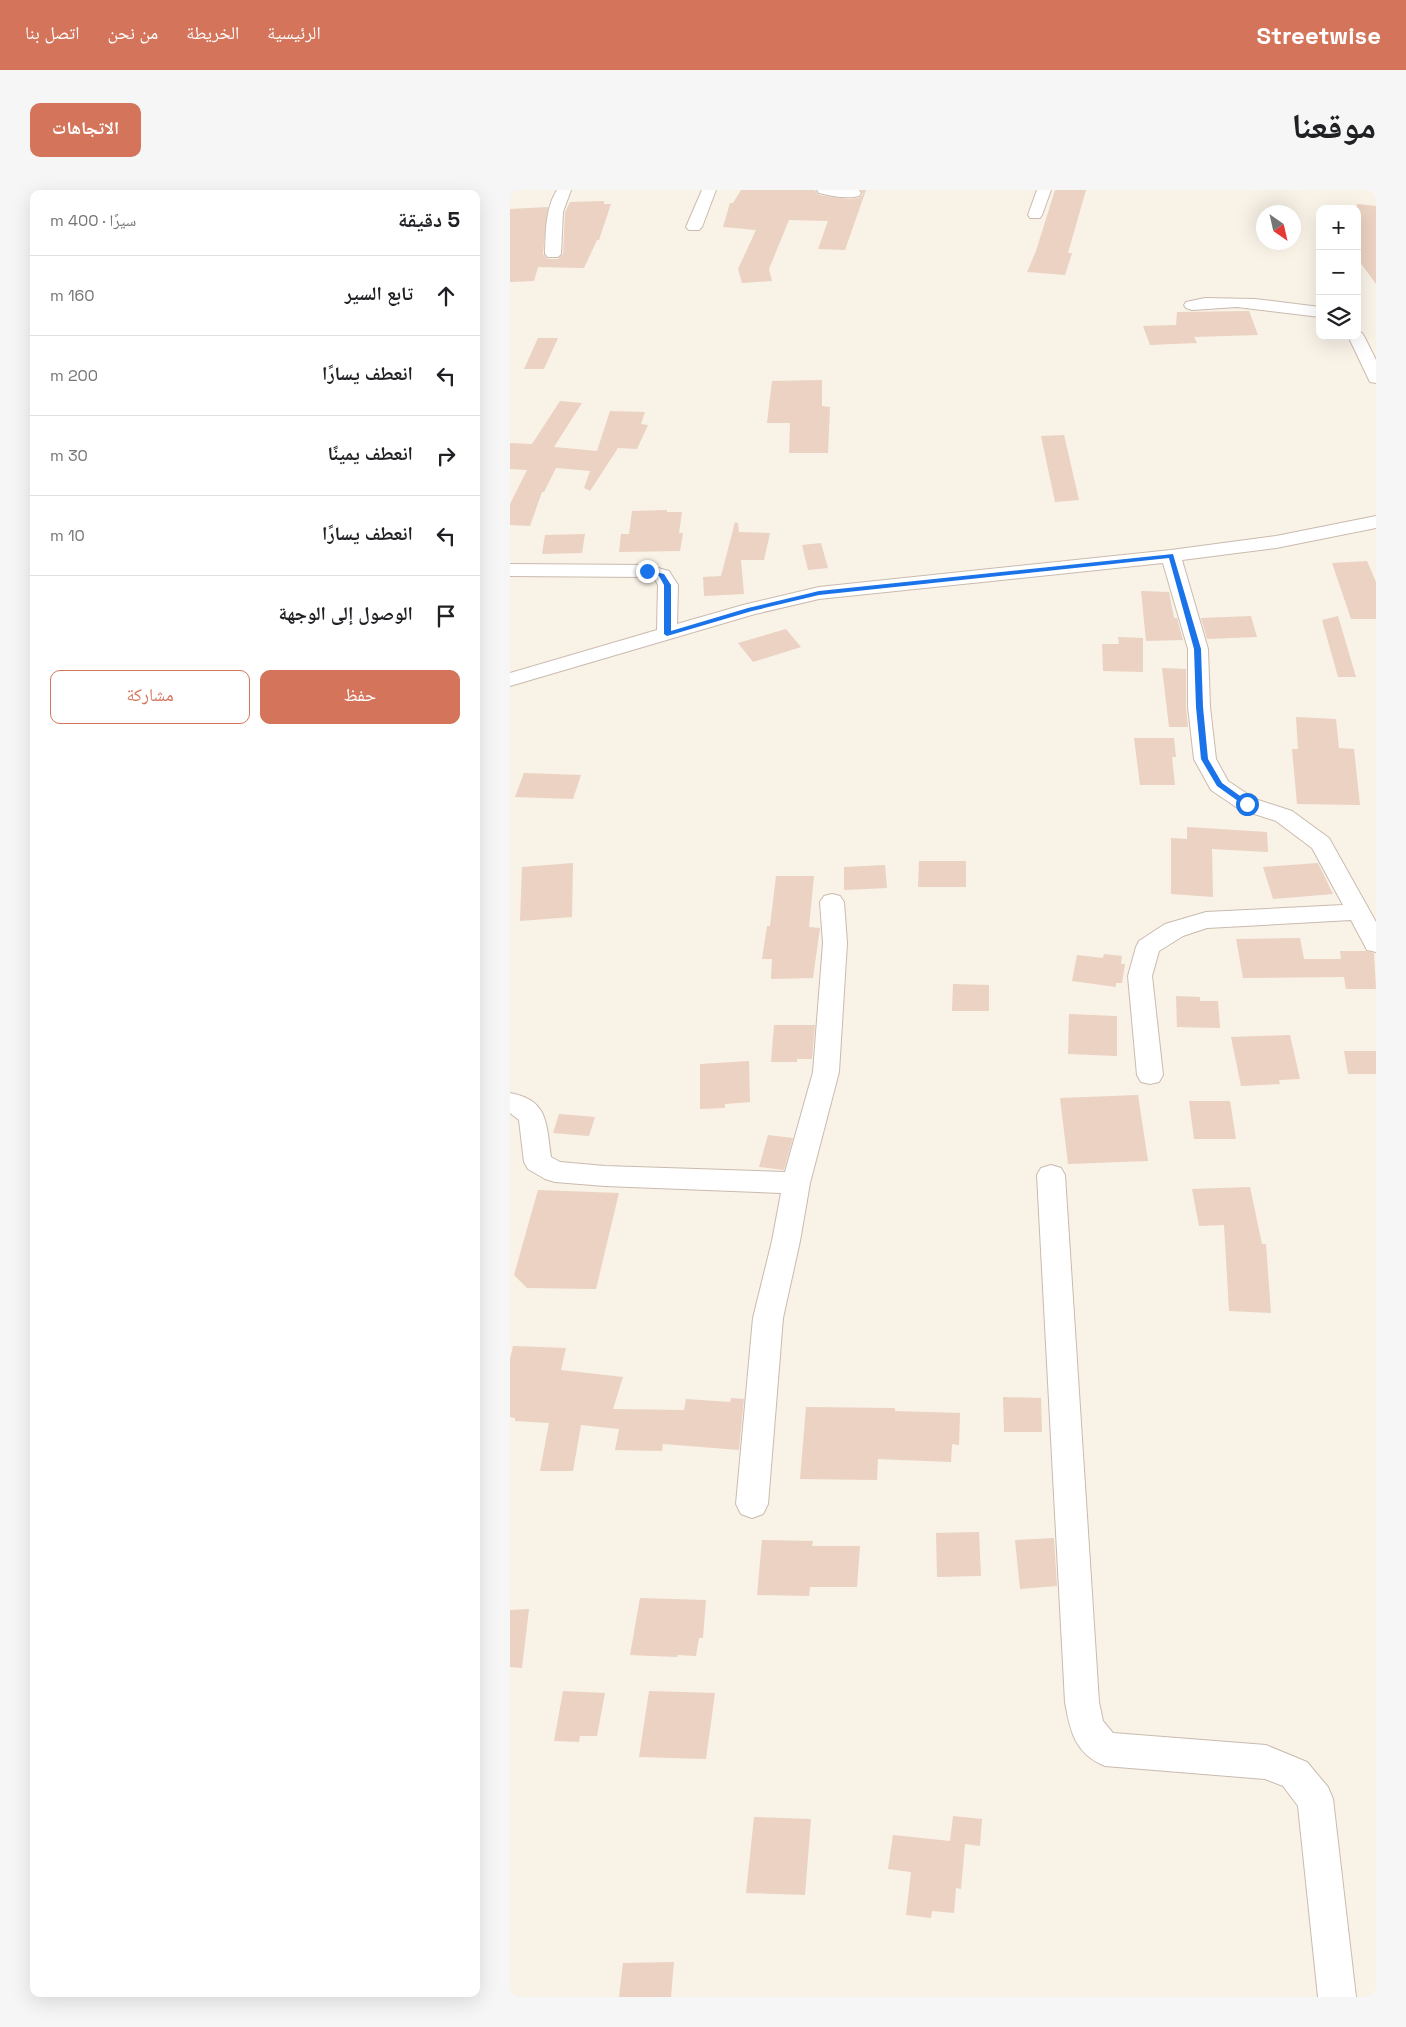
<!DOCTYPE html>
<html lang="ar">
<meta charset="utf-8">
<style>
:root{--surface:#fff;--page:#f6f6f6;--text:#202124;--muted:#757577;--line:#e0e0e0;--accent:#d4745b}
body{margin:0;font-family:"Space Grotesk","Noto Naskh Arabic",sans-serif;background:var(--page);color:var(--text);direction:rtl}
.controls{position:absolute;right:15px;top:15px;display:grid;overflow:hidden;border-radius:10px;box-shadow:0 5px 20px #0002}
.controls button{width:45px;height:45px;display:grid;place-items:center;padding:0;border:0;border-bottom:1px solid var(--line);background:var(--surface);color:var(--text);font:25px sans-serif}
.compass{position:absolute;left:746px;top:15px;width:45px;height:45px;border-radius:50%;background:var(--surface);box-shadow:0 5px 20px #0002;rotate:146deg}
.stop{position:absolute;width:15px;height:15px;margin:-11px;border:4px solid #1a73e8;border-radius:50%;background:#fff}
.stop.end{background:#1a73e8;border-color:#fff;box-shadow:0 1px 5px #0008}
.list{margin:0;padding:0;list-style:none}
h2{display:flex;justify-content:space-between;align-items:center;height:65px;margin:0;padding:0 20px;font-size:21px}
h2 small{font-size:16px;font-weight:400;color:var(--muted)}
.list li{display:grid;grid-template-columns:32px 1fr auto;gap:15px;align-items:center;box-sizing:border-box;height:80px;padding:0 20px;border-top:1px solid var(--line)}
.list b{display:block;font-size:19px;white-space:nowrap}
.list em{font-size:16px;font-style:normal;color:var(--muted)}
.actions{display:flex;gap:10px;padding:15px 20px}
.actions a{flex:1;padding:11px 0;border:1px solid var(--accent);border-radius:10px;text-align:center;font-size:18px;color:var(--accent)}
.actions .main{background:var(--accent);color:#fff}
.icon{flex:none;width:28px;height:28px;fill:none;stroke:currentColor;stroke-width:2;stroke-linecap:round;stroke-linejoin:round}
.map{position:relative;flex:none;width:866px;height:1807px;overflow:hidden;direction:ltr;border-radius:10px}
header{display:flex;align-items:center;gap:30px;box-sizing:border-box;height:70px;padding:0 25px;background:var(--accent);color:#fff}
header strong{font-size:24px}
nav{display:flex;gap:28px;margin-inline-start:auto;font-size:18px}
.intro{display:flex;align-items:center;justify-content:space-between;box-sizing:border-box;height:120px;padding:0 30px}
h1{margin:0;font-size:35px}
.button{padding:12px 22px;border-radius:10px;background:var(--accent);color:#fff;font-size:18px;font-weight:700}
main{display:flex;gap:30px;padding:0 30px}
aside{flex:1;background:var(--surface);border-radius:10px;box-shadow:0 5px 20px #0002}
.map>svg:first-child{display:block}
.building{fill:#ebd2c2}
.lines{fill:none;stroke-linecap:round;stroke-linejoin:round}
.minor-casing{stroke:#cabaae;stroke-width:2}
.minor{fill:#fff;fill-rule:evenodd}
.route{fill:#1a73e8}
</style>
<header>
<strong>Streetwise</strong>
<nav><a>الرئيسية</a><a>الخريطة</a><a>من نحن</a><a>اتصل بنا</a></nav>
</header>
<div class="intro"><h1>موقعنا</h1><a class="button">الاتجاهات</a></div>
<main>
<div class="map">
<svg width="866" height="1807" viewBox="0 0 866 1807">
<rect width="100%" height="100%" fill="#f9f2e7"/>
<path class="building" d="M231,0H305L309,5L339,9L349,8L353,4L351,0H356L335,60L308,59L318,31L279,30L259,79L262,91L232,93L228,79L246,40L213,37L220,13H223Z
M545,0H576L558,63H562L555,85L517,82L526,61Z
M94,11V14H101L89,50H87L74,78L28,77L24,91L0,92V19L38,17L33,64L38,69H48L53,64L55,22L60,12Z
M847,14L866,16V94L847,68Z
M739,121L748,145L684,147L687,153L640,155L633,136L666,135L667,122Z
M28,148H48L34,179H14Z
M312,190V216L320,217L318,263H279L280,233H257L262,191Z
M50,211L72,213L44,257L87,261L100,221L135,222L131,234L138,235L127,259L108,258L80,301L74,298L80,281L46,278L34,302H32L20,336L0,335V314L17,280L0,279V253L22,254Z
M554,245L569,310L545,312L531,246Z
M157,320V322H172L169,343H173L170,361L109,362L111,344H119L122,321Z
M225,332L228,333L229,342L260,343L254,370H231L234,404L194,406L193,387L211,386Z
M75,344L72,363L32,364L35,345Z
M311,353L318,378L298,380L292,355Z
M857,371L866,392V429H841L822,373Z
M631,401L659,402L664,428H667L673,450L636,451Z
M741,426L747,447L697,449L691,428Z
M828,426L846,487H828L812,430Z
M276,439L291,457L243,472L228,453Z
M608,447L633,448V482L593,481L592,454H609Z
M652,478L676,479V517L678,537H659Z
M786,527L826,529L829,558L844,559L850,615L787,614L782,559H788Z
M624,548H664L666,567H662L665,595H630Z
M14,583L71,585L63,609L5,607Z
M677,637L757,642L758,662L702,659L703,707L661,704V648L677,649Z
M409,671H456V697H408Z
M63,673L62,727L10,731L12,677Z
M808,673L823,704L763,709L753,677Z
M375,675L377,698L334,700V677Z
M266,686H304L299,737L310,738L303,788L261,789L262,769H252L257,736H260Z
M790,748L794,769H831L830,761H856L864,763L866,799H836L834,787L733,788L726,749Z
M594,764L612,766L611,774H615L612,793H606V797L562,791L567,765L593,768Z
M443,794L479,795V821H442Z
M666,806L690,807V811H708L710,838L667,837Z
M559,824L607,826V866L558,864Z
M264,835H305L302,869H287V872H261Z
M780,845L790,889L769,890L770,894L731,896L721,847Z
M834,861H866V884H838Z
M239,871L240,912L215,914V918L190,919V874Z
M628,905L638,971L558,974L550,908Z
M679,911H720L726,949H684Z
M49,924L85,927L79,946L43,943Z
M258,945L283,948L274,980L249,977Z
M740,997L752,1054H756L761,1123L719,1121L714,1035L689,1036L682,999Z
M28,1000L109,1003L86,1099L17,1098L4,1085Z
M3,1156L56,1158L51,1180L113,1187L103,1219L174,1220L176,1209L220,1212L221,1208L234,1209L229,1260L153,1254L152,1261L105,1260L109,1239L71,1235L63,1281H30L39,1233L5,1231V1228L0,1227V1169Z
M493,1207L531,1208L532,1242H494Z
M296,1217L385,1218V1221L450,1223L449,1255L442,1254L441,1272L368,1269L367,1290L290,1289Z
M469,1342L471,1386L427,1387L426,1343Z
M544,1348L547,1396L510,1399L505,1350Z
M252,1350L303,1351L302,1356H350L347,1397H300L299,1406L247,1405Z
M130,1408L196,1410L193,1448H189L186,1466L168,1465L167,1467L120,1465Z
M19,1419L12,1478L0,1477V1420Z
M53,1501L95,1503L87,1546H70L69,1552L44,1551Z
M139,1501L205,1503L196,1569L129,1567Z
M443,1626L472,1629L470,1656L455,1654L451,1699L446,1698L444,1723L422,1721L421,1728L396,1725L401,1682L378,1679L383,1645L440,1651Z
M244,1627L301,1629L295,1705L236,1703Z
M164,1772L161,1807H109L113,1773Z"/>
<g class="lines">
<defs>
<path id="minor" d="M47,0H61L53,22L51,64L48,67H38L35,64C36,42 35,19 47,0Z
M192,0H206L192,37L189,40H179L176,37Z
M307,0H349L351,3L349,6C337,9 321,6 309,3Z
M527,0H541L532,25L530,28H520L518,25Z
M695,108L745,109L810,117V127L727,117L682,120L676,118L674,115L676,112Z
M847,141L852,143L854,146L866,170V193L860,192L858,188L838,146H847Z
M866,326V338L766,358L672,370L698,459L700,517L706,569L718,591L745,609L782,621L819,648L866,732V762L857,760L841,730L697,738L673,746L649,761L642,786L653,885L649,892L640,894L631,892L627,885L618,786L626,757L629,751L655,734L696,722L833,715L802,658L766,631L729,619L701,600L684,569L678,517V459L653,373L309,409L245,424L0,496V483L147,440L148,395L145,389L136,387L0,386V374L137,375L159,381L168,395L167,434L233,415L309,397L661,360L766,346Z
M322,704L330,706L334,712L337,753L329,882L300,993L290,1051L273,1128L258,1314L253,1324L242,1328L231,1324L226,1314L243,1128L262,1051L271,1003L95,996L45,992L35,989L18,979L14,972L9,930L0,923V903C39,910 36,934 41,967L50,972L95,976L275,982L303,882L313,753L310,712L314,706Z
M541,975L551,978L555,985L589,1512L593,1531L603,1543L756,1555L797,1572L818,1597L823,1609L846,1807H808L788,1616L773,1596L755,1589L595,1576C565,1564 560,1541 555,1512L527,985L531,978Z"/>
</defs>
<use href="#minor" class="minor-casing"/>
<use href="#minor" class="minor"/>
</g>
<path class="route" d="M663,364L691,459L693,517L698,569L712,593L740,613V616H735L707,596L691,569L686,517L684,459L659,368L309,405L242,421L157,446L154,444V395L149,386L134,381L137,380L154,384L161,395V441L238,418L309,401Z"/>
</svg>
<div class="controls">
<button>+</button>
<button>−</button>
<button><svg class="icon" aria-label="layers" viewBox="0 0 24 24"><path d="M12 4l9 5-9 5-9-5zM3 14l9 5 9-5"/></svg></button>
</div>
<svg class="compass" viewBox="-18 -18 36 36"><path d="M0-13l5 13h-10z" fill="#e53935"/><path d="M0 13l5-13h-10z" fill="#757577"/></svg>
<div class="stop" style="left:737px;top:614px"></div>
<div class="stop end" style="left:137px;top:381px"></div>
</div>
<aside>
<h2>5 دقيقة<small>سيرًا · 400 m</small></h2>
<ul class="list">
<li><svg class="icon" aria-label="ahead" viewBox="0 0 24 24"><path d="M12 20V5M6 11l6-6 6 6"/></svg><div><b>تابع السير</b></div><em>160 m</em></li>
<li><svg class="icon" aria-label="left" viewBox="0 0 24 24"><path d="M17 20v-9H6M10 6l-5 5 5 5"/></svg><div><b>انعطف يسارًا</b></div><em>200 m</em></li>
<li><svg class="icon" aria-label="right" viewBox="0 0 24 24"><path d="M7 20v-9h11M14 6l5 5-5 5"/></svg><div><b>انعطف يمينًا</b></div><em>30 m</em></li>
<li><svg class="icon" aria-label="left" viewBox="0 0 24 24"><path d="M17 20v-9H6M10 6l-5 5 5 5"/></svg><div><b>انعطف يسارًا</b></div><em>10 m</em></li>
<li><svg class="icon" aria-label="arrive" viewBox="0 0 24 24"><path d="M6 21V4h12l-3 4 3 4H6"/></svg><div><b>الوصول إلى الوجهة</b></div></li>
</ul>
<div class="actions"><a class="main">حفظ</a><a>مشاركة</a></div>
</aside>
</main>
